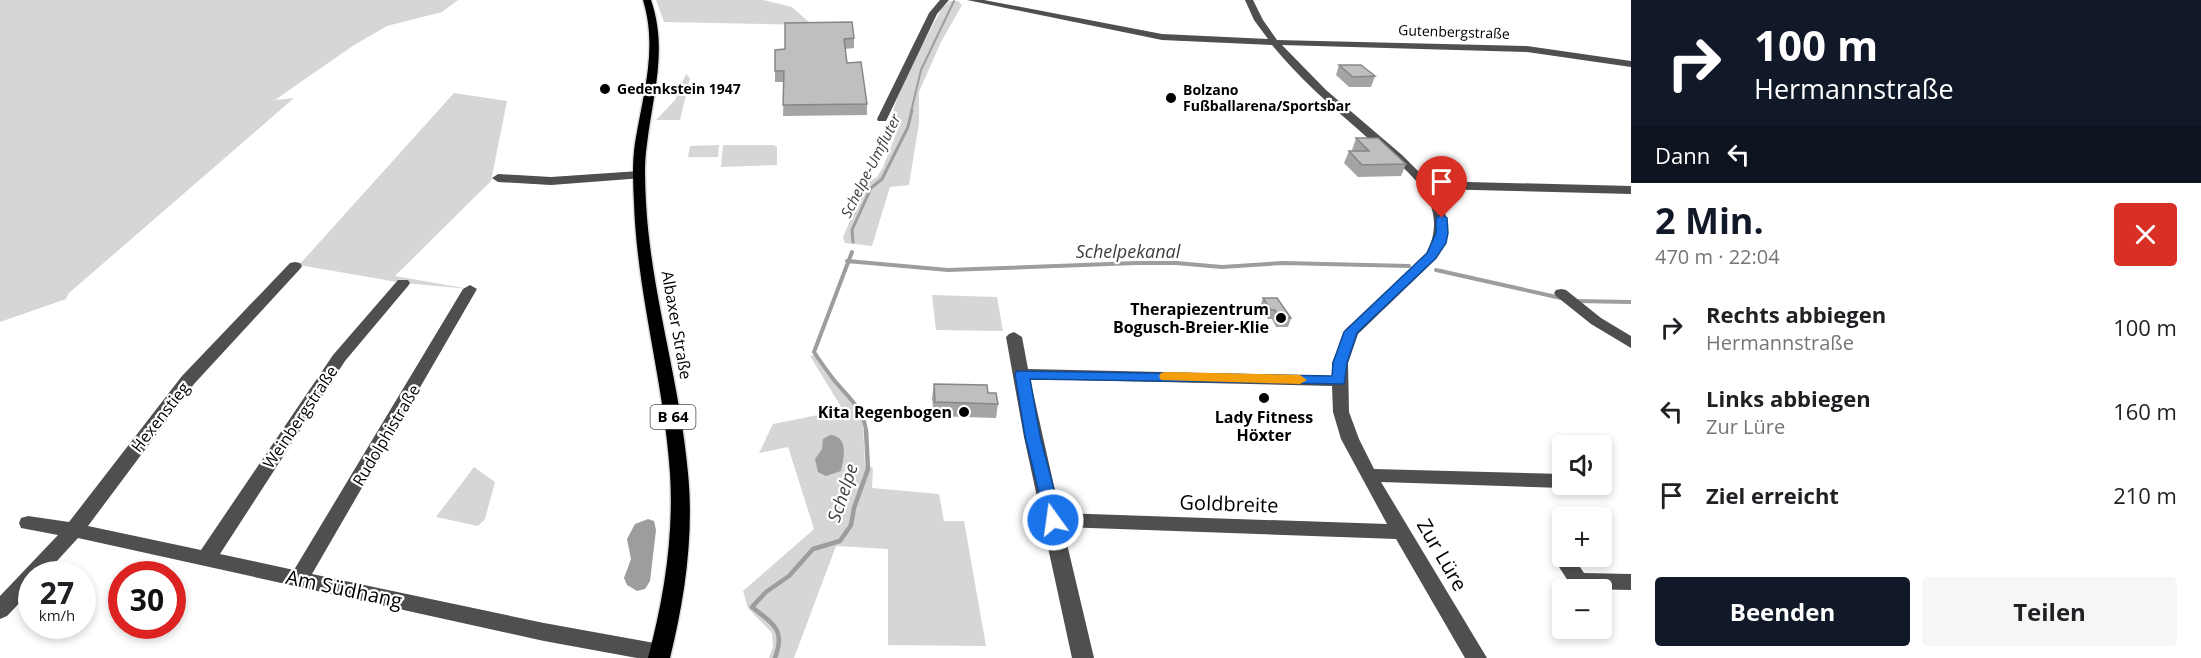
<!DOCTYPE html>
<html lang="de">
<meta charset="utf-8">
<style>
:root{--surface:#fff;--page:#f6f6f6;--text:#202124;--muted:#757577;--accent:#111827}
body{margin:0;font-family:"Open Sans",sans-serif;background:var(--page);color:var(--text);height:100vh;display:flex;flex-direction:column;font-size:22px;white-space:nowrap}
*{box-sizing:border-box;margin:0}
p{font-size:20px;color:var(--muted)}
.icon{flex:none;width:33px;height:33px;fill:none;stroke:currentColor;stroke-width:2;stroke-linecap:round;stroke-linejoin:round}
.map{position:relative;flex:1;overflow:hidden}
.sheet{display:flex;flex-direction:column;background:var(--surface);width:570px}
.sheet>*{flex:none}
.top-card{background:#111827;color:#fff;overflow:hidden}
.fabs{position:absolute;left:1552px;top:435px;display:grid;gap:12px}
.fabs a{display:grid;place-items:center;width:60px;height:60px;border-radius:6px;background:var(--surface);box-shadow:0 3px 9px #0003;font-size:30px}
.speed{position:absolute;left:18px;top:561px;display:flex;gap:12px;font-size:30px;font-weight:700;text-align:center}
.speed>*{display:grid;place-content:center;width:78px;height:78px;border-radius:50%;background:var(--surface);box-shadow:0 3px 9px #0003;line-height:1}
.speed small{font-size:15px;font-weight:400}
.speed .limit{border:9px solid #d22;background:#fff;color:#111}
.pin{position:absolute;display:grid;place-items:center;width:51px;height:51px;color:#fff;margin:-62px -26px;border-radius:50% 50% 50% 0;rotate:-45deg;box-shadow:0 0 6px #0007}
.pin .icon{rotate:45deg}
.me{position:absolute;width:66px;margin:-33px;rotate:346deg;stroke-linejoin:round;filter:drop-shadow(0 0 4px #0008)}
.turn{display:flex;align-items:center;gap:21px;height:126px;padding:0 24px;font-size:27px}
.turn .icon{width:78px;height:78px;stroke-width:2.5}
.turn b{display:block;font-size:42px;line-height:51px}
.then{display:flex;align-items:center;height:57px;padding:0 24px;background:#0003;gap:12px;font-size:22px}
.round{display:grid;place-items:center;flex:none;width:63px;height:63px;border-radius:6px;background:var(--page)}
.summary{display:flex;align-items:center;justify-content:space-between;height:102px;padding:0 24px}
h1{font-size:36px;font-weight:700;line-height:45px;color:var(--accent)}
.cta{display:flex;gap:12px;margin-top:auto;padding:12px 24px}
.cta a{flex:1;height:69px;border-radius:6px;background:var(--accent);color:#fff;font-size:24px;font-weight:700;line-height:69px;text-align:center}
.cta a+a{background:var(--page);color:var(--text)}
ul{padding:0;list-style:none}
li{display:flex;align-items:center;gap:18px;height:84px;padding:0 24px}
li div{flex:1}
li b{display:block;font-size:22px}
li em{font-style:normal}
main{display:flex;flex:1;min-height:0}
.map>svg:first-child{display:block}
.green{fill:#d6d6d6}
.water{fill:#9d9d9d}
.lines{fill:none;stroke-linecap:round;stroke-linejoin:round}
.stream-far3{stroke:#9d9d9d;stroke-width:2}
.stream-far2{stroke:#9d9d9d;stroke-width:3}
.stream-far1{stroke:#9d9d9d;stroke-width:4}
.stream{stroke:#9d9d9d;stroke-width:4.5}
.major-casing{stroke:#dbdbdb;stroke-width:3}
.minor{fill:#4f4f4f;fill-rule:evenodd}
.major{fill:#000;fill-rule:evenodd}
.wall{fill:#a4a4a4}
.building{fill:#bfbfbf;stroke:#868686;stroke-width:1.5}
.route{fill:#1a73e8;stroke:#114b97;stroke-width:1.5}
.slow{fill:#f59e0b}
.poi-dot{fill:#000;stroke:#fff;stroke-width:2}
.labels{text-anchor:middle;stroke-width:4.5;stroke-linejoin:round;paint-order:stroke}
.far-street-label{font-size:14px;fill:#000;stroke:#fff}
.far-poi-label{font-size:14px;font-weight:bold;fill:#000;stroke:#fff;text-anchor:start}
.far-water-label{font-size:15px;font-style:italic;fill:#3e3e3e;stroke:#fff}
.shield{fill:#fff;stroke:#4c4c4c;stroke-width:1.5}
.shield-label{font-size:15px;font-weight:bold;fill:#000}
.poi-label{font-size:16px;font-weight:bold;fill:#000;stroke:#fff;text-anchor:end}
.street-label{font-size:16px;fill:#000;stroke:#fff}
.water-label{font-size:18px;font-style:italic;fill:#3e3e3e;stroke:#fff}
.near-street-label{font-size:20px;fill:#000;stroke:#fff}
</style>
<main>
<div class="map">
<svg width="1631" height="658" viewBox="0 0 1631 658">
<rect width="100%" height="100%" fill="#fff"/>
<path class="green" d="M 0,0 L 458,0 L 442,12 L 387,26 L 354,45 L 275,100 L 294,98 L 69,293 L 66,299 L 0,322 Z
M 656,0 L 763,0 L 792,7 L 812,25 L 664,22 Z
M 950,1 L 958,1 L 962,5 L 941,42 L 919,92 L 919,123 L 909,185 L 890,187 L 872,246 L 845,243 L 843,237 L 866,184 L 877,177 L 883,167 L 900,124 L 892,123 C 889,104 931,29 942,8 Z
M 686,74 L 690,78 L 680,120 L 656,120 L 675,100 Z
M 454,93 L 507,101 L 491,181 L 395,276 L 470,289 L 403,283 L 299,265 Z
M 719,145 L 718,157 L 688,157 L 690,146 Z
M 723,145 L 773,145 L 777,147 L 777,165 L 721,167 Z
M 932,295 L 997,297 L 1003,331 L 936,330 Z
M 816,355 L 827,374 L 853,403 L 863,422 L 865,466 L 873,468 L 872,488 L 939,494 L 944,521 L 964,521 L 986,646 L 888,645 L 888,549 L 836,546 L 794,658 L 769,658 L 773,647 L 772,633 L 748,608 L 743,591 L 814,529 L 788,447 L 759,453 L 773,424 L 843,410 L 810,356 Z
M 474,467 L 495,482 L 485,519 L 478,526 L 436,517 Z"/>
<path class="water" d="M 830,435 C 849,436 844,458 841,471 L 826,476 L 818,472 L 815,459 L 822,449 L 823,439 Z
M 648,519 L 654,521 L 656,530 L 650,581 L 645,589 L 637,591 L 627,585 L 624,578 L 631,559 L 627,539 L 635,524 Z"/>
<g class="lines">
<path class="stream-far3" d="M 911,112 L 921,70 L 954,1"/>
<path class="stream-far2" d="M 853,242 L 852,230 L 871,188 L 882,179 L 908,127 L 912,110"/>
<path class="stream-far1" d="M 852,252 L 814,352 C 820,361 827,371 834,380 C 847,396 865,410 866,432
M 847,261 L 948,270 L 1136,263 L 1176,263 L 1222,267 L 1283,263 L 1409,266
M 1436,270 L 1561,298
M 1575,301 L 1631,302"/>
<path class="stream" d="M 775,658 C 786,629 773,624 752,607 L 766,592 L 789,576 L 813,549 L 840,541 L 851,525 L 854,508 L 868,469 L 866,430"/>
<g class="major-casing">
<path id="major" d="M 643,0 L 651,0 C 668,49 653,94 647,144 C 644,163 645,183 646,203 C 651,294 680,382 688,473 C 694,535 685,597 670,658 L 648,658 C 664,598 674,536 670,473 C 664,382 637,294 634,203 C 633,183 632,163 635,143 C 643,94 658,49 643,0 Z"/>
</g>
<path class="minor" d="M 940,0 L 949,0 L 937,14 L 887,119 L 886,121 L 878,121 L 877,119 L 929,13 Z
M 967,0 L 984,0 L 1162,34 L 1268,39 L 1254,20 L 1245,0 L 1253,0 L 1263,20 L 1277,40 L 1527,46 L 1631,61 L 1631,67 L 1527,52 L 1282,45 L 1326,90 L 1402,155 L 1428,181 L 1631,186 L 1631,194 L 1434,189 C 1450,211 1451,236 1436,259 L 1358,334 L 1348,363 L 1349,412 L 1359,439 L 1374,469 L 1563,474 L 1563,484 L 1570,484 L 1563,488 L 1381,482 L 1487,658 L 1465,658 L 1396,539 L 1063,527 L 1094,658 L 1072,658 L 1024,437 L 1006,337 L 1009,334 L 1014,332 L 1022,337 L 1028,369 L 1332,376 L 1332,363 L 1346,329 L 1426,254 C 1435,237 1437,219 1429,201 C 1416,172 1384,153 1361,132 C 1330,105 1298,77 1272,45 L 1162,40 ZM 1030,379 L 1332,386 L 1333,412 L 1341,439 L 1387,524 L 1060,513 Z
M 639,171 L 645,175 L 643,178 L 551,185 L 498,182 L 492,178 L 498,174 L 551,177 Z
M 295,262 L 300,263 L 302,266 L 300,269 L 194,384 L 88,526 L 201,550 L 333,355 L 398,280 L 408,280 L 410,283 L 408,286 L 345,361 L 220,554 L 294,570 L 463,289 L 470,285 L 477,289 L 312,574 L 544,623 L 660,644 L 668,646 L 671,653 L 668,658 L 637,658 L 544,641 L 78,538 L 45,574 L 32,574 L 32,590 L 7,616 L 0,619 L 0,596 L 58,535 L 21,528 L 19,523 L 21,518 L 28,516 L 69,522 L 182,376 L 290,263 Z
M 1561,289 L 1566,290 L 1601,318 L 1631,336 L 1631,348 L 1591,324 L 1556,296 L 1554,293 L 1556,290 Z
M 1569,559 L 1576,561 L 1584,573 L 1631,574 L 1631,590 L 1579,589 L 1572,587 L 1559,567 L 1562,561 Z"/>
<use href="#major" class="major"/>
</g>
<path class="wall" d="M 785,23 L 854,38 L 854,48 L 845,49 L 847,63 L 867,104 L 867,115 L 783,116 L 784,82 L 775,82 L 775,71 L 785,49 Z
M 1339,65 L 1375,76 L 1371,87 L 1349,87 L 1336,75 Z
M 1356,138 L 1406,164 L 1401,176 L 1358,177 L 1344,163 L 1349,151 L 1353,151 L 1352,150 Z
M 1263,298 L 1291,318 L 1288,327 L 1276,327 L 1272,319 L 1268,319 L 1260,307 Z
M 934,384 L 988,393 L 998,404 L 996,418 L 934,416 L 932,398 Z"/>
<path class="building" d="M 852,22 L 854,38 L 844,39 L 847,63 L 861,62 L 867,104 L 783,105 L 784,71 L 775,71 L 775,50 L 785,49 L 785,23 Z
M 1339,65 L 1361,65 L 1375,76 L 1353,77 Z
M 1356,138 L 1378,138 L 1406,164 L 1362,165 L 1349,151 L 1369,151 Z
M 1263,298 L 1277,298 L 1291,318 L 1280,318 L 1275,310 L 1271,310 Z
M 934,384 L 987,385 L 988,393 L 996,393 L 998,404 L 935,402 Z"/>
<path class="route" d="M 1442,214 L 1447,218 L 1448,233 L 1446,243 L 1436,258 L 1357,333 L 1347,363 L 1344,384 L 1030,379 L 1040,436 L 1062,520 L 1059,525 L 1053,527 L 1047,525 L 1025,436 L 1015,374 L 1017,371 L 1332,376 L 1333,363 L 1344,332 L 1427,253 L 1436,233 L 1436,218 Z"/>
<path class="slow" d="M 1166,372 L 1300,375 L 1307,380 L 1300,384 L 1161,380 L 1159,376 L 1161,373 Z"/>
<g class="poi-dot">
<circle cx="605" cy="89" r="6"/>
<circle cx="1171" cy="98" r="6"/>
<circle cx="1281" cy="318" r="6"/>
<circle cx="1264" cy="398" r="6"/>
<circle cx="964" cy="412" r="6"/>
</g>
<g class="labels">
<g class="far-street-label">
<text transform="translate(1454 32) rotate(2)" y="5">Gutenbergstraße</text>
</g>
<g class="far-poi-label">
<text x="617" y="94">Gedenkstein 1947</text>
<text x="1183" y="95">Bolzano<tspan x="1183" dy="16">Fußballarena/Sportsbar</tspan></text>
</g>
<g class="far-water-label">
<text transform="translate(871 166) rotate(-63)" y="5">Schelpe-Umfluter</text>
</g>
<rect class="shield" x="650.5" y="405" width="45" height="24" rx="4.5"/>
<g class="shield-label">
<text x="673" y="422">B 64</text>
</g>
<g class="poi-label">
<text x="1269" y="315">Therapiezentrum<tspan x="1269" dy="18">Bogusch-Breier-Klie</tspan></text>
<text x="952" y="418">Kita Regenbogen</text>
<text x="1264" y="423" text-anchor="middle">Lady Fitness<tspan x="1264" dy="18">Höxter</tspan></text>
</g>
<g class="street-label">
<text transform="translate(677 325) rotate(80)" y="6">Albaxer Straße</text>
<text transform="translate(160 417) rotate(-52)" y="6">Hexenstieg</text>
<text transform="translate(300 417) rotate(-56)" y="6">Weinbergstraße</text>
<text transform="translate(386 435) rotate(-59)" y="6">Rudolphistraße</text>
</g>
<g class="water-label">
<text x="1128" y="258">Schelpekanal</text>
<text transform="translate(843 493) rotate(-72)" y="6">Schelpe</text>
</g>
<g class="near-street-label">
<text transform="translate(1229 504) rotate(2)" y="7">Goldbreite</text>
<text transform="translate(1442 555) rotate(60)" y="7">Zur Lüre</text>
<text transform="translate(344 589) rotate(12)" y="7">Am Südhang</text>
</g>
</g>
</svg>
<div class="fabs">
<a><svg class="icon" aria-label="sound" viewBox="0 0 24 24"><path d="M4 9h4l5-4v14l-5-4H4zM17 9q2 3 0 6"/></svg></a>
<a>+</a>
<a>−</a>
</div>
<div class="speed"><div>27<small>km/h</small></div><div class="limit">30</div></div>
<div class="pin" style="left:1442px;top:218px;background:#d93025"><svg class="icon" aria-label="arrive" viewBox="0 0 24 24"><path d="M6 21V4h12l-3 4 3 4H6"/></svg></div>
<svg class="me" style="left:1053px;top:520px" viewBox="-20 -20 40 40"><circle r="17" fill="#1a73e8" stroke="#fff" stroke-width="3"/><path d="M0-11L8 9 0 5-8 9z" fill="#fff"/></svg>
</div>
<section class="sheet">
<div class="top-card">
<div class="turn"><svg class="icon" aria-label="right" viewBox="0 0 24 24"><path d="M7 20v-9h11M14 6l5 5-5 5"/></svg><div><b>100 m</b>Hermannstraße</div></div>
<div class="then">Dann<svg class="icon" aria-label="left" viewBox="0 0 24 24"><path d="M17 20v-9H6M10 6l-5 5 5 5"/></svg></div>
</div>
<div class="summary"><div><h1>2 Min.</h1><p>470 m · 22:04</p></div><a class="round" style="background:#d93025;color:#fff"><svg class="icon" aria-label="close" viewBox="0 0 24 24"><path d="M6 6l12 12M18 6L6 18"/></svg></a></div>
<ul>
<li><svg class="icon" aria-label="right" viewBox="0 0 24 24"><path d="M7 20v-9h11M14 6l5 5-5 5"/></svg><div><b>Rechts abbiegen</b><p>Hermannstraße</p></div><em>100 m</em></li>
<li><svg class="icon" aria-label="left" viewBox="0 0 24 24"><path d="M17 20v-9H6M10 6l-5 5 5 5"/></svg><div><b>Links abbiegen</b><p>Zur Lüre</p></div><em>160 m</em></li>
<li><svg class="icon" aria-label="arrive" viewBox="0 0 24 24"><path d="M6 21V4h12l-3 4 3 4H6"/></svg><div><b>Ziel erreicht</b></div><em>210 m</em></li>
</ul>
<div class="cta"><a>Beenden</a><a>Teilen</a></div>
</section>
</main>
